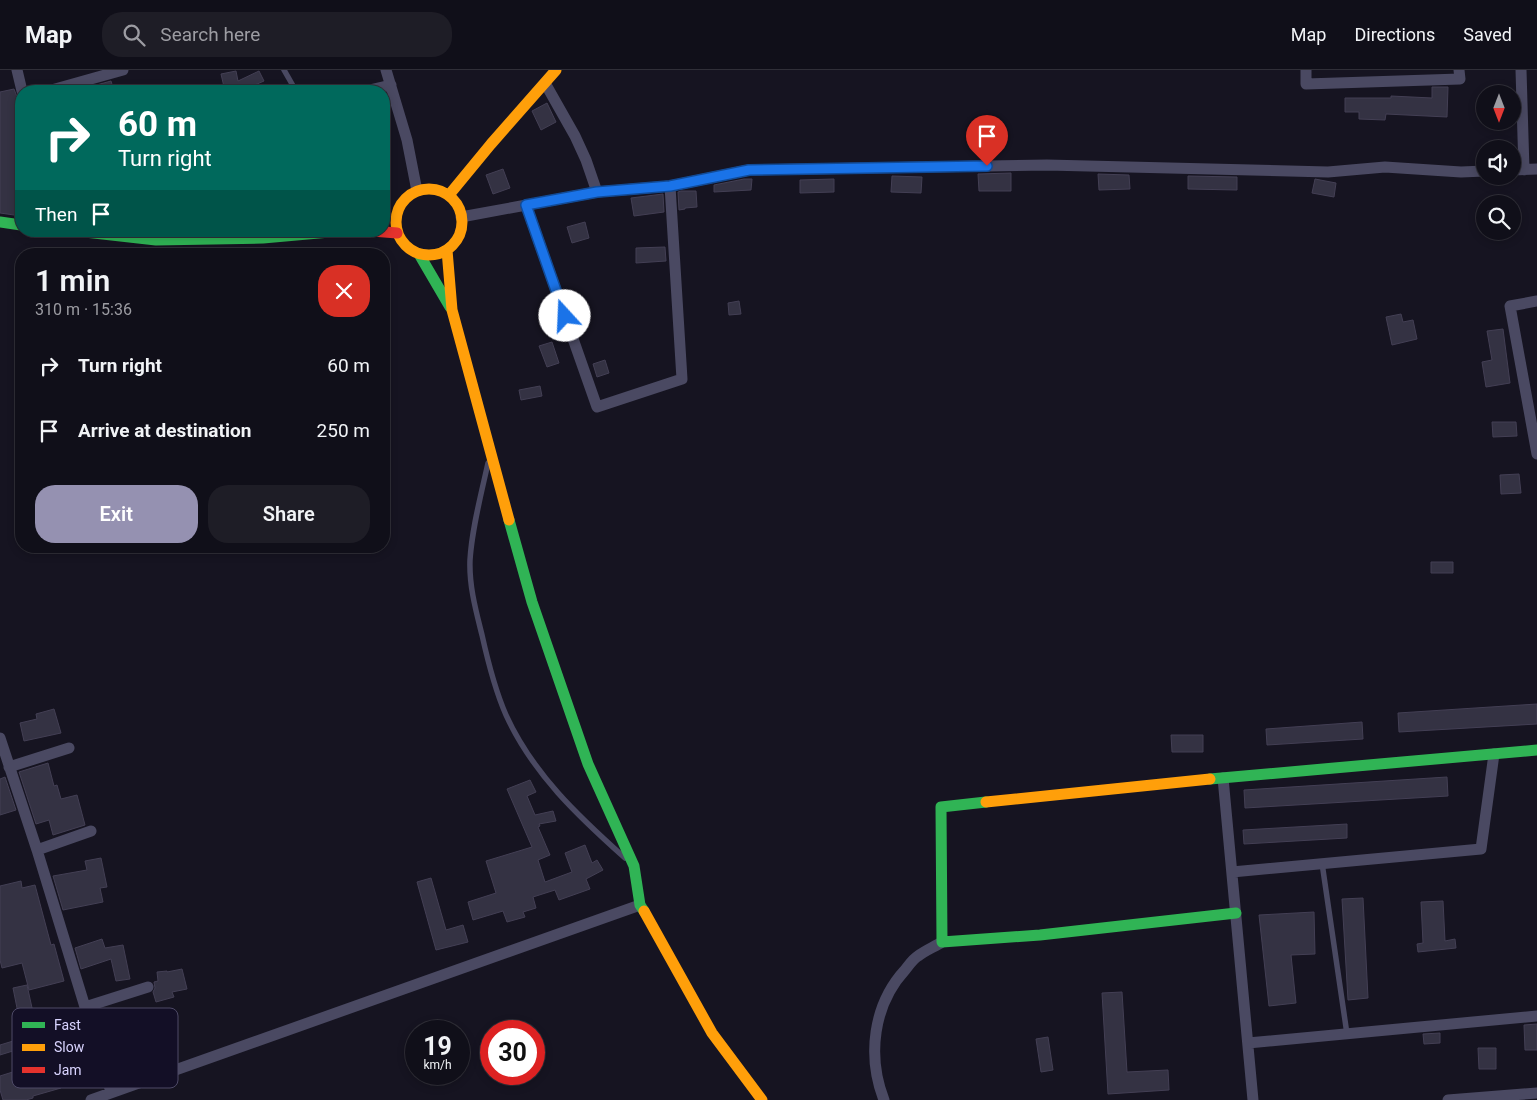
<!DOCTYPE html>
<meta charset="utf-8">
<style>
:root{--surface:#100f19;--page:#1e1d26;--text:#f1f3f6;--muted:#9c9ca2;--line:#302f38;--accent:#9591b1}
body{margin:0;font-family:Roboto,sans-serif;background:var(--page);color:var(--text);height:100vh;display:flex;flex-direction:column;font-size:19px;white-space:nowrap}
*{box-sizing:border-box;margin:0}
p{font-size:16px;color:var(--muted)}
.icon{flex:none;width:28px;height:28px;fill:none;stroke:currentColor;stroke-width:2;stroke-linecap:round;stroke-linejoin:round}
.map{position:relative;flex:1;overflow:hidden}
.details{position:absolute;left:15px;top:178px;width:375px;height:305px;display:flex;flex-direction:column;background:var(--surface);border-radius:20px;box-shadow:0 2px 8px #0003,0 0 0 1px var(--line)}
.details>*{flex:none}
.guide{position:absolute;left:15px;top:15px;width:375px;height:152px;border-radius:20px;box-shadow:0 2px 8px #0003,0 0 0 1px var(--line);background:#00695c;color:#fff;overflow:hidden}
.needle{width:32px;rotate:180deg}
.buttons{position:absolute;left:1476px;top:15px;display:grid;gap:10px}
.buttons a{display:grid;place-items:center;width:45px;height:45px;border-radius:50%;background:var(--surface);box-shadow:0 2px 8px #0003,0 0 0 1px var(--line);font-size:25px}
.speed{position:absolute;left:405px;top:950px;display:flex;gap:10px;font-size:25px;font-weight:700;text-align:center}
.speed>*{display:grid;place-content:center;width:65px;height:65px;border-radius:50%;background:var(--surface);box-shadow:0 2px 8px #0003,0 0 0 1px var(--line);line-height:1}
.speed small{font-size:12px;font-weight:400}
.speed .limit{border:8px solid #d22;background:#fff;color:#111}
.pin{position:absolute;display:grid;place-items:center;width:42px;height:42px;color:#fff;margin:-51px -21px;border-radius:50% 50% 50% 0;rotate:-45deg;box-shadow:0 0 5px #0007}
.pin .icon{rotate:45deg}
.me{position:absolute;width:55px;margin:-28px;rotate:340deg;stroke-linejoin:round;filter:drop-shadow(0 0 4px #0008)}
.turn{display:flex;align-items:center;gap:18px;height:105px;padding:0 20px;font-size:22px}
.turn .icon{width:65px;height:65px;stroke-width:2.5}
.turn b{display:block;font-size:35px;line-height:42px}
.then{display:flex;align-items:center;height:48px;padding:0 20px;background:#0003;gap:10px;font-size:19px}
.round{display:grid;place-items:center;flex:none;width:52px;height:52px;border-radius:20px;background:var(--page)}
.summary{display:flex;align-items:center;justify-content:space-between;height:85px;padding:0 20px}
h1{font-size:30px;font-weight:600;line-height:38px}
.button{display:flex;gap:10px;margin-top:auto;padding:10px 20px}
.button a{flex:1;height:58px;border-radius:20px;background:var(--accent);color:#fff;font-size:20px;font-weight:600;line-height:58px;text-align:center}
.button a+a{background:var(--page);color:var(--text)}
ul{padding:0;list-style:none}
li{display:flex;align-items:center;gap:15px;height:65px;padding:0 20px}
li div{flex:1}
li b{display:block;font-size:19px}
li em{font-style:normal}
header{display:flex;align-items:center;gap:30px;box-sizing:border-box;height:70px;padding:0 25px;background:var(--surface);border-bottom:1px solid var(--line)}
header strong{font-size:24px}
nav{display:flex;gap:28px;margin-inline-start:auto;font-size:18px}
.search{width:350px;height:45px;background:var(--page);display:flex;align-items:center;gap:12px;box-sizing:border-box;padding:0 18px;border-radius:20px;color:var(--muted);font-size:19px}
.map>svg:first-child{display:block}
.building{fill:#343243;stroke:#433f54}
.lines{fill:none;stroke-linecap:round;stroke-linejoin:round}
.lane{stroke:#4a4962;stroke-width:5.5}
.street{stroke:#4a4962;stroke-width:11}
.fast{stroke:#30b455;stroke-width:11}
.slow{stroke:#ff9f0a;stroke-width:11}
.jam{stroke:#e5322d;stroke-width:11}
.route-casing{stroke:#114b97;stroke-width:12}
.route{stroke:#1a73e8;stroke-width:9}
.key{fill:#130f26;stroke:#4e4a67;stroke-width:1}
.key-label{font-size:14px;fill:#d9d4ff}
</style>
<header>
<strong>Map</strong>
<div class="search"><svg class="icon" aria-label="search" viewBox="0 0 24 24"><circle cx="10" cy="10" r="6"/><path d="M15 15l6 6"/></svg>Search here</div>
<nav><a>Map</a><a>Directions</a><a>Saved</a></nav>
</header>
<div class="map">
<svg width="1537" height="1030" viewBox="0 0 1537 1030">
<rect width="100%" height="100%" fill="#161421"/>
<path class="building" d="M 236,1 L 238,11 L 259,1 L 264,11 L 241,21 L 216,21 L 224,17 L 221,4 Z
M 111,11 L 114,21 L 82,21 L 82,19 Z
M 1432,17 L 1448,17 L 1447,47 L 1386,44 L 1385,50 L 1359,49 L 1359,42 L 1345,42 L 1345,28 L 1391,28 L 1391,26 L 1432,28 Z
M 14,19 L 21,37 L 21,146 L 0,143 L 0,22 Z
M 547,33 L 556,52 L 541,60 L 532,41 Z
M 503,99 L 510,118 L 493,124 L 486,105 Z
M 1011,103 L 1011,121 L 979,121 L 978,104 Z
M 1098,104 L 1129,105 L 1130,119 L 1099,120 Z
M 892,106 L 922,107 L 921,123 L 891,122 Z
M 1188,106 L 1237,107 L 1237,120 L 1188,119 Z
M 744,109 L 752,109 L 751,120 L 714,122 L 714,115 Z
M 834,109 L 834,122 L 800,123 L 800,110 Z
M 1315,109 L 1336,113 L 1334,127 L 1312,123 Z
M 681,121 L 696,121 L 697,137 L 685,138 L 685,139 L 679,140 L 678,122 Z
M 663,124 L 664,142 L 634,146 L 631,128 Z
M 585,152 L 589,168 L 572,173 L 567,157 Z
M 665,177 L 666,191 L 636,193 L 636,178 Z
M 739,231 L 741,244 L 729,245 L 728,233 Z
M 1401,244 L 1403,252 L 1413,250 L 1417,269 L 1392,275 L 1386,247 Z
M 1503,259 L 1510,313 L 1486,317 L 1482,292 L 1492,290 L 1487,261 Z
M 552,272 L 559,293 L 547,297 L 539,276 Z
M 605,290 L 609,303 L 597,307 L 593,294 Z
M 540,316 L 542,326 L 521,330 L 519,320 Z
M 1492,352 L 1516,352 L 1517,366 L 1493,367 Z
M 1519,404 L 1521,423 L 1501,424 L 1500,405 Z
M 1431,492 L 1453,492 L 1453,503 L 1431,503 Z
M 1537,634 L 1537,654 L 1399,662 L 1398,643 Z
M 54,639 L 61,663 L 24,671 L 20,653 L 37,649 L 36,644 Z
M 1362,652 L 1363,669 L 1267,675 L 1266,659 Z
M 1171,665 L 1203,665 L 1203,682 L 1172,682 Z
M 48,693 L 54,716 L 57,715 L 61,729 L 77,725 L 85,755 L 53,765 L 49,750 L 36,754 L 19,702 Z
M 5,707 L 16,740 L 0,745 L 0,709 Z
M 1447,707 L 1448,726 L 1245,738 L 1244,720 Z
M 530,710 L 536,722 L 527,726 L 535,745 L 553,741 L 556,751 L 539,754 L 540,756 L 538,757 L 550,785 L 538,790 L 545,812 L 572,802 L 565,783 L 585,775 L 592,793 L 597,790 L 603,800 L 586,809 L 590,819 L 559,830 L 555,820 L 533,827 L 536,838 L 523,842 L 525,847 L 507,852 L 503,841 L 473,850 L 468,832 L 496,823 L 486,791 L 532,777 L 507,719 Z
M 1347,754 L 1347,768 L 1244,774 L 1243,760 Z
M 101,788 L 107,817 L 100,818 L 103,832 L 63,840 L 53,806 L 87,800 L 85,791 Z
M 431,808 L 446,860 L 463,855 L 468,872 L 436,880 L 417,812 Z
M 21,811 L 22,818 L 35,815 L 51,875 L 54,874 L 64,911 L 29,920 L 22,893 L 2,898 L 0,890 L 0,816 Z
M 1363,828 L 1368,928 L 1348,930 L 1342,829 Z
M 1443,831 L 1445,871 L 1455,869 L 1456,878 L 1418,882 L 1417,874 L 1423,873 L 1421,832 Z
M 1314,842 L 1315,884 L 1291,885 L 1296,933 L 1269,936 L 1259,845 Z
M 102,869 L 105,878 L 123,875 L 130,909 L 116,911 L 111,889 L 81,899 L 75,878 Z
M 182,899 L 187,919 L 172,922 L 174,927 L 156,932 L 153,922 L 155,918 L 154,912 L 158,911 L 157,902 L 167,901 L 167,902 Z
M 27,915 L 36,956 L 41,955 L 43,964 L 54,961 L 55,964 L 62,962 L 67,980 L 86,976 L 94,1008 L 60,1015 L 61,1018 L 33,1026 L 33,1028 L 26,1030 L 3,1030 L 0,1020 L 0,1006 L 38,994 L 32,975 L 0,985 L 0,975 L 23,968 L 13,918 Z
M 1122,922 L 1127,1002 L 1168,1000 L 1169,1020 L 1108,1024 L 1102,923 Z
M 1537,954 L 1537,980 L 1525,980 L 1524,955 Z
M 1440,963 L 1440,973 L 1424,974 L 1423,964 Z
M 1048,967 L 1053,1000 L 1041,1002 L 1036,969 Z
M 1478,978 L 1496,978 L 1496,999 L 1479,999 Z"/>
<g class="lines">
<path class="lane" d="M 284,0 L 296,21
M 488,393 C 481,425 472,458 470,490 C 469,516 476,541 482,565 C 488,592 495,620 506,645 C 533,704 578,746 625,788
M 1322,793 L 1347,964"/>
<path class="street" d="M 17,0 L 22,21
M 386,0 L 407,70 L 417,121
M 1306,0 L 1306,14 L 1460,9 L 1459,0
M 1521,0 L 1524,100
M 545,13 L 575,66 L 586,90 L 597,122
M 48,21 L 123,0
M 365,21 L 391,15
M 1512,100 L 1537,99
M 526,135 L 597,337 L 682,309 L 670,116
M 461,147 L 597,122 L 670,116 L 749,100 L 1047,95 L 1328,102 L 1385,97 L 1461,102 L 1485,101
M 1537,231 L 1510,236 L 1537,384
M 0,668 L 37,780 L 111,1022
M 9,697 L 69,678
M 1223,708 L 1253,1030
M 37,780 L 91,761
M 1232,802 L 1481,779 L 1494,684
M 85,937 L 148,917
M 1248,973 L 1537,946
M 91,1030 L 640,835
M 884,1030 C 867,986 873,935 905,900 C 909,895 913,889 918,886 C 926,880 934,877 942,872
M 1448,1030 L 1537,1023"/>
<path class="fast" d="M 0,152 L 21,155
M 76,161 L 156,170 L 263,168 L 341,161
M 419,184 L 450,237
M 509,450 L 532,532 L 588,694 L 634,796 L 640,835 L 644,841
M 1210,709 L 1537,680
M 986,732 L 941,737 L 942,872 L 1040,865 L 1236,843"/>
<path class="slow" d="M396 152a33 33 0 1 1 66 0a33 33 0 1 1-66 0Z
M 449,125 L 491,74 L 556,0
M 447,180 L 452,240 L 509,450
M 986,732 L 1210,709
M 644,841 L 712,963 L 762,1030"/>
<path class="jam" d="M 372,161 L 397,163"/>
</g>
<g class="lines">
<g class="route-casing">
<path id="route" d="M 565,246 L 526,135 L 597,122 L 670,116 L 749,100 L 987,96"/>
</g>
<use href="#route" class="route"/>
</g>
<rect x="12" y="938" width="166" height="80" rx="8" class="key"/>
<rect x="22" y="952" width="23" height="6" fill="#30b455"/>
<rect x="22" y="974" width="23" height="7" fill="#ff9f0a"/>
<rect x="22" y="997" width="23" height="6" fill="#e5322d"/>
<g class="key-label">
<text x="54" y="960">Fast</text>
<text x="54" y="982">Slow</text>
<text x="54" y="1005">Jam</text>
</g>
</svg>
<div class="buttons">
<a><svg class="needle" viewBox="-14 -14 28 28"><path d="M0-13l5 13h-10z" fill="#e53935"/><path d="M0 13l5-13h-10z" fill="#9c9ca2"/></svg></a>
<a><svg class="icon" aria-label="sound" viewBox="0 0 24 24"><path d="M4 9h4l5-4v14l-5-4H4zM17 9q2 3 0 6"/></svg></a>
<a><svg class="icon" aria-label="search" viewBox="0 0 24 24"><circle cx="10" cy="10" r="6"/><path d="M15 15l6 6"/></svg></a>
</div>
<div class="speed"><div>19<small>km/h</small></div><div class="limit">30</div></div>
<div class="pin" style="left:987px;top:96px;background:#d93025"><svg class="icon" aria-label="arrive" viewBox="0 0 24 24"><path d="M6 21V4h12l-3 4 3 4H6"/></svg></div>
<svg class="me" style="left:565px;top:246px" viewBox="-20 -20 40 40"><circle r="19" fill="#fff"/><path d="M0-13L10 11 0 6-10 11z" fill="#1a73e8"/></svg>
<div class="guide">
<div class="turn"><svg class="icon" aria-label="right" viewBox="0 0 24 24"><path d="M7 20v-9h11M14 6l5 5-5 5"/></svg><div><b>60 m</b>Turn right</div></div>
<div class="then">Then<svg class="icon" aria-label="arrive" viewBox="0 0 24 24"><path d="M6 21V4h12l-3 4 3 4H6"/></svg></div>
</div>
<section class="details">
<div class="summary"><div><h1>1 min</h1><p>310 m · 15:36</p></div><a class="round" style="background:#d93025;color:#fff"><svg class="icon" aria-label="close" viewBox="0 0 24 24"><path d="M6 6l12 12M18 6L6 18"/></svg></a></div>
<ul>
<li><svg class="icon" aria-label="right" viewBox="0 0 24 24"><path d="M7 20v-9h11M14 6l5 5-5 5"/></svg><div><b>Turn right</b></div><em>60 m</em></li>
<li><svg class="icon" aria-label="arrive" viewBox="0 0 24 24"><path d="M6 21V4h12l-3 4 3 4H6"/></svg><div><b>Arrive at destination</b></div><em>250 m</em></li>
</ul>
<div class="button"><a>Exit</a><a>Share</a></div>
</section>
</div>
